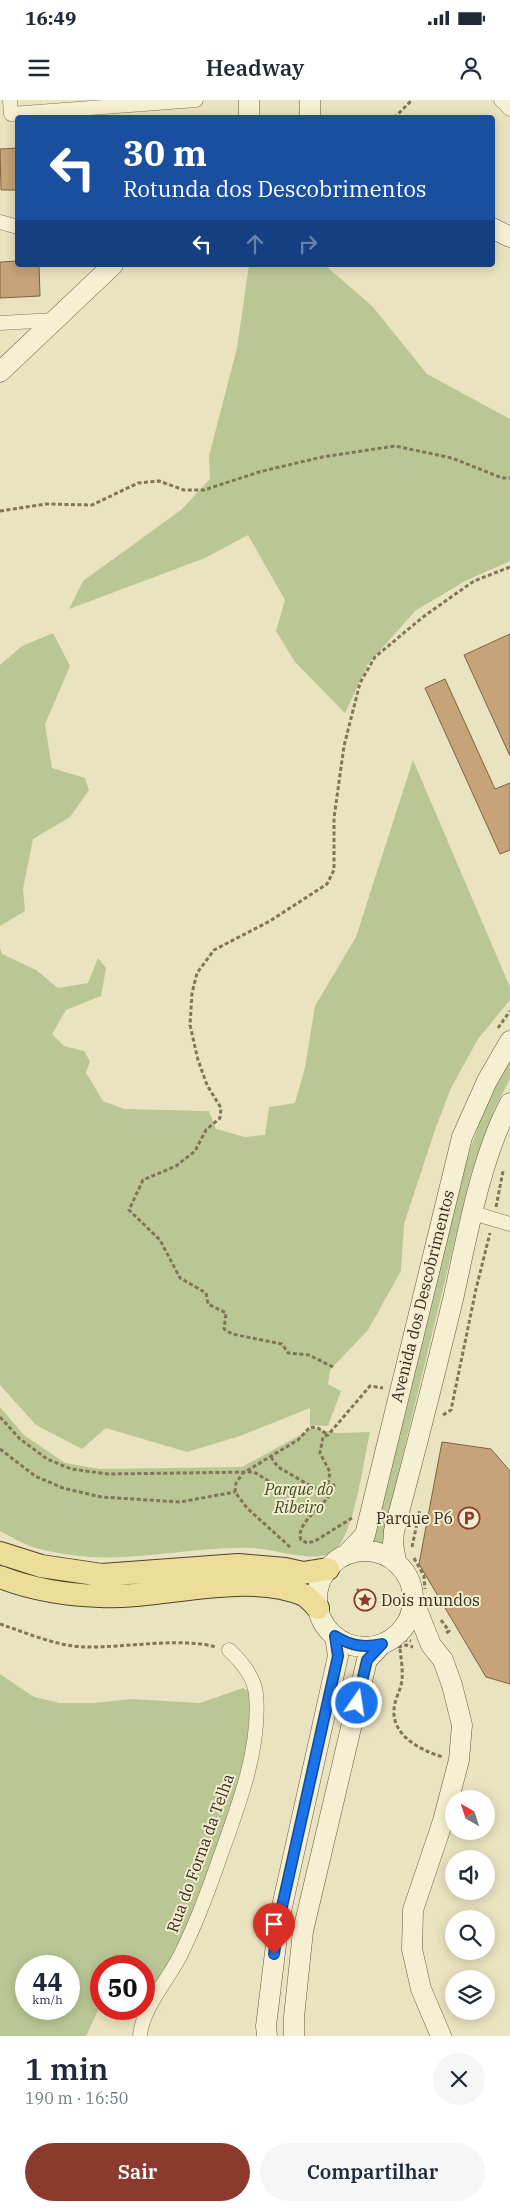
<!DOCTYPE html>
<html lang="pt">
<meta charset="utf-8">
<style>
:root{--surface:#fff;--page:#f6f6f7;--text:#1f2937;--muted:#747a83;--accent:#8c3a2d}
body{margin:0;font-family:"IBM Plex Serif",serif;background:var(--page);color:var(--text);height:100vh;display:flex;flex-direction:column;font-size:19px;white-space:nowrap}
*{box-sizing:border-box;margin:0}
p{font-size:16px;color:var(--muted)}
.icon{flex:none;width:28px;height:28px;fill:none;stroke:currentColor;stroke-width:2;stroke-linecap:round;stroke-linejoin:round}
.map{position:relative;height:1936px;overflow:hidden}
.side{display:flex;flex-direction:column;background:var(--surface);flex:1}
.side>*{flex:none}
.top-card{position:absolute;left:15px;top:15px;width:480px;height:152px;border-radius:5px;box-shadow:0 2px 12px #0003;background:#1a4fa0;color:#fff;overflow:hidden}
.needle{width:32px;rotate:321deg}
.fabs{position:absolute;left:445px;top:1690px;display:grid;gap:10px}
.fabs a{display:grid;place-items:center;width:50px;height:50px;border-radius:50%;background:var(--surface);box-shadow:0 2px 12px #0003;font-size:25px}
.speed{position:absolute;left:15px;top:1855px;display:flex;gap:10px;font-size:25px;font-weight:700;text-align:center}
.speed>*{display:grid;place-content:center;width:65px;height:65px;border-radius:50%;background:var(--surface);box-shadow:0 2px 12px #0003;line-height:1}
.speed small{font-size:12px;font-weight:400}
.speed .limit{border:8px solid #d22;background:#fff;color:#111}
.pin{position:absolute;display:grid;place-items:center;width:42px;height:42px;color:#fff;margin:-51px -21px;border-radius:50% 50% 50% 0;rotate:-45deg;box-shadow:0 0 5px #0007}
.pin .icon{rotate:45deg}
.me{position:absolute;width:55px;margin:-28px;rotate:13deg;stroke-linejoin:round;filter:drop-shadow(0 0 4px #0008)}
.turn{display:flex;align-items:center;gap:18px;height:105px;padding:0 25px;font-size:22px}
.turn .icon{width:65px;height:65px;stroke-width:2.5}
.turn b{display:block;font-size:35px;line-height:42px}
.lanes{display:flex;align-items:center;height:48px;padding:0 25px;background:#0003;justify-content:center;gap:25px;direction:ltr}
.lanes .off{opacity:.35}
.round{display:grid;place-items:center;flex:none;width:52px;height:52px;border-radius:26px;background:var(--page)}
.overview{display:flex;align-items:center;justify-content:space-between;height:85px;padding:0 25px}
h1{font-size:30px;font-weight:600;line-height:38px}
.action{display:flex;gap:10px;margin-top:auto;padding:10px 25px}
.action a{flex:1;height:58px;border-radius:30px;background:var(--accent);color:#fff;font-size:20px;font-weight:600;line-height:58px;text-align:center}
.action a+a{background:var(--page);color:var(--text)}
.status{display:flex;justify-content:space-between;align-items:center;height:35px;padding:0 25px;background:var(--surface);direction:ltr}
.status svg{height:14px;fill:currentColor}
header{display:flex;justify-content:space-between;align-items:center;height:65px;padding:0 25px;background:var(--surface);font-size:22px;font-weight:600}
.map>svg:first-child{display:block}
.green{fill:#bac795;fill-rule:evenodd}
.building{fill:#c6a378;stroke:#7f6241}
.lines{fill:none;stroke-linecap:round;stroke-linejoin:round}
.street-casing{stroke:#827459;stroke-width:15}
.secondary-casing{stroke:#63553c;stroke-width:21}
.primary-casing{stroke:#4f422d;stroke-width:24}
.path{stroke:#827459;stroke-width:3;stroke-dasharray:4 2.5;stroke-linecap:butt}
.street{stroke:#f6f0d2;stroke-width:14}
.secondary{stroke:#f6f0d2;stroke-width:20}
.primary{stroke:#ecde99;stroke-width:22}
.route-casing{stroke:#114b97;stroke-width:12}
.route{stroke:#1a73e8;stroke-width:9}
.labels{text-anchor:middle;stroke-width:4;stroke-linejoin:round;paint-order:stroke}
.street-label{font-size:16px;fill:#322a1c;stroke:#f2edce}
.park-label{font-size:16px;font-style:italic;fill:#3d4d24;stroke:#f2edce}
.poi-label{font-size:16px;fill:#322a1c;stroke:#f2edce;text-anchor:end}
</style>
<div class="status"><b>16:49</b><svg viewBox="0 0 49 12"><path d="M0 12V9h3v3zM5 12V6h3v6zM10 12V3h3v9zM15 12V0h3v12zM26 1h20v11H26zM47 4h2v5h-2z"/></svg></div>
<header><svg class="icon" aria-label="menu" viewBox="0 0 24 24"><path d="M4 6h16M4 12h16M4 18h16"/></svg>Headway<svg class="icon" aria-label="person" viewBox="0 0 24 24"><circle cx="12" cy="8" r="4"/><path d="M4 21q1-7 8-7t8 7"/></svg></header>
<div class="map">
<svg width="510" height="1936" viewBox="0 0 510 1936">
<rect width="100%" height="100%" fill="#eae3c0"/>
<path class="green" d="M 249,165 L 325,165 L 373,207 L 427,274 L 510,319 L 510,461 L 465,481 L 415,511 L 368,564 L 345,613 L 295,562 L 276,531 L 285,500 L 248,435 L 205,458 L 69,509 L 83,481 L 181,410 L 210,379 L 209,356 L 237,248 Z
M 53,533 L 70,566 L 45,624 L 52,668 L 85,678 L 89,690 L 70,717 L 33,739 L 23,789 L 25,811 L 0,826 L 0,565 L 22,546 Z
M 413,660 L 510,887 L 510,900 L 478,939 L 451,988 L 436,1027 L 404,1124 L 401,1171 L 368,1230 L 330,1270 L 328,1284 L 341,1291 L 328,1326 L 310,1325 L 310,1308 L 240,1336 L 187,1352 L 106,1328 L 82,1349 L 36,1325 L 0,1285 L 0,848 L 2,854 L 36,870 L 58,888 L 88,883 L 98,858 L 106,868 L 101,896 L 66,910 L 52,934 L 64,946 L 84,951 L 90,961 L 86,973 L 103,1001 L 124,1009 L 209,1011 L 216,1029 L 245,1037 L 265,1035 L 269,1007 L 295,1003 L 305,968 L 315,906 L 356,837 Z
M 510,959 L 510,979 L 494,1010 L 470,1077 L 391,1403 L 382,1446 L 372,1443 L 461,1075 L 486,1004 Z
M 0,1307 L 24,1335 L 65,1363 L 100,1369 L 242,1367 L 313,1328 L 337,1333 L 370,1332 C 364,1358 354,1441 331,1453 C 311,1463 275,1449 253,1448 C 188,1446 130,1465 64,1454 C 53,1452 41,1450 30,1446 C 20,1442 10,1436 0,1431 Z
M 0,1574 L 34,1597 L 60,1603 L 94,1603 L 131,1599 L 200,1603 L 243,1588 L 256,1594 L 240,1704 L 161,1888 L 144,1883 L 144,1866 L 101,1866 L 101,1904 L 86,1936 L 0,1936 ZM 26,1866 L 69,1866 L 69,1909 L 26,1909 Z"/>
<path class="building" d="M 18,48 L 18,90 L 1,90 L 0,49 Z
M 18,161 L 18,165 L 39,165 L 40,196 L 0,198 L 0,162 Z
M 510,534 L 510,656 L 464,555 Z
M 445,579 L 495,689 L 510,683 L 510,750 L 500,754 L 425,588 Z
M 442,1342 L 491,1349 L 510,1371 L 510,1584 L 486,1577 L 419,1464 Z"/>
<g class="lines">
<g class="street-casing">
<path id="street" d="M 10,0 L 11,14 L 196,0
M 501,0 L 510,9
M 0,122 L 18,127
M 0,223 L 55,220
M 473,1113 L 510,1124
M 140,1936 C 142,1907 170,1878 182,1852 C 197,1821 209,1789 220,1757 C 238,1707 261,1648 256,1594 C 254,1576 242,1562 229,1550"/>
</g>
<g class="secondary-casing">
<path id="secondary" d="M 249,0 L 249,18
M 310,18 L 310,0
M 492,128 L 510,137
M 0,272 L 113,165
M317 1499a48 48 0 1 1 96 0a48 48 0 1 1-96 0Z
M 347,1454 L 365,1435 L 462,1037 L 487,981 L 510,941
M 396,1461 L 393,1444 L 394,1431 C 415,1352 435,1274 454,1195 C 467,1136 481,1057 510,1003
M 414,1502 L 431,1545 L 443,1560 L 452,1585 L 462,1625 L 459,1660 L 443,1721 L 413,1810 L 412,1849 L 419,1880 L 421,1889 L 441,1936
M 267,1936 L 266,1926 L 279,1820 L 338,1556 L 335,1536
M 294,1936 L 294,1917 L 303,1831 L 367,1560 L 382,1544"/>
</g>
<g class="primary-casing">
<path id="primary" d="M 0,1453 L 41,1466 L 102,1475 L 238,1465 L 285,1469 L 303,1473 L 328,1469
M 0,1477 C 31,1489 67,1495 100,1496 C 163,1499 246,1470 304,1495 C 309,1498 314,1504 318,1508"/>
</g>
<path class="path" d="M 394,18 L 412,0
M 0,411 L 46,404 L 92,405 L 138,383 L 159,381 L 184,390 L 204,390 L 259,372 L 322,357 L 395,346 L 452,358 L 502,378 L 510,378
M 498,928 L 510,911
M 496,1107 L 503,1071
M 333,1267 L 309,1255 L 288,1253 L 282,1244 L 232,1234 L 224,1229 L 226,1213 L 208,1204 L 206,1193 L 180,1178 L 160,1140 L 129,1110 L 143,1080 L 176,1066 L 195,1051 L 206,1030 L 220,1018 L 221,1008 L 207,985 L 198,960 L 190,925 L 192,893 L 197,873 L 214,850 L 270,821 L 327,784 L 334,770 L 334,718 L 344,646 L 360,583 L 375,557 L 423,517 L 474,481 L 510,467
M 443,1315 L 451,1310 L 476,1189 L 490,1133
M 0,1317 L 20,1339 L 47,1359 L 71,1369 L 108,1374 L 254,1372 L 267,1380 L 277,1390 C 286,1389 294,1392 302,1391 C 313,1390 324,1384 334,1385 C 331,1404 294,1421 301,1440 L 307,1443 L 315,1441 L 352,1418
M 0,1349 L 35,1376 L 63,1388 L 101,1397 L 180,1402 L 235,1392
M 271,1357 L 278,1367 L 316,1389
M 328,1384 L 330,1372 L 320,1353 L 323,1337 L 328,1335 L 370,1286 L 383,1288
M 290,1447 L 247,1408 L 235,1392 L 236,1383 L 243,1373 L 298,1340 L 310,1327 L 318,1328 L 328,1335
M 412,1447 L 420,1409
M 414,1458 L 424,1476 L 425,1489
M 412,1467 L 419,1487
M 357,1489 L 370,1505
M 441,1520 L 449,1531 L 445,1534
M 0,1524 C 27,1533 56,1546 85,1547 C 124,1548 180,1537 216,1547
M 397,1542 L 405,1540 L 411,1541
M 398,1547 L 406,1545 L 413,1547
M 400,1549 C 401,1558 403,1570 402,1580 C 401,1590 394,1600 394,1610 C 392,1636 422,1651 443,1657"/>
<use href="#street" class="street"/>
<use href="#secondary" class="secondary"/>
<use href="#primary" class="primary"/>
</g>
<g class="lines">
<g class="route-casing">
<path id="route" d="M 274,1854 L 279,1820 L 338,1556 L 335,1536 C 351,1546 364,1548 382,1544 L 367,1560 L 357,1603"/>
</g>
<use href="#route" class="route"/>
</g>
<defs>
<g id="parking-ring" transform="scale(1.125)"><circle r="9.5" fill="#f2edce" stroke="#8c3a2d" stroke-width="1.5"/><path d="M-3.5-5.5H1a3.5 3.5 0 0 1 0 7H-1V5.5H-3.5ZM-1-3.4V-.6H.8a1.4 1.4 0 0 0 0-2.8Z" fill="#8c3a2d"/></g>
<g id="sight-ring" transform="scale(1.125)"><circle r="9.5" fill="#f2edce" stroke="#8c3a2d" stroke-width="1.5"/><path d="M0-6L1.8-2.2L6-1.7L2.9 1.2L3.7 5.4L0 3.3L-3.7 5.4L-2.9 1.2L-6-1.7L-1.8-2.2Z" fill="#8c3a2d"/></g>
</defs>
<g fill-rule="evenodd">
<use href="#parking-ring" x="469" y="1418"/>
<use href="#sight-ring" x="365" y="1500"/>
</g>
<g class="labels">
<g class="street-label">
<text transform="translate(422 1196) rotate(-76)" y="6">Avenida dos Descobrimentos</text>
<text transform="translate(200 1753) rotate(-70)" y="6">Rua do Forna da Telha</text>
</g>
<g class="park-label">
<text x="299" y="1395">Parque do<tspan x="299" dy="18">Ribeiro</tspan></text>
</g>
<g class="poi-label">
<text x="453" y="1424">Parque P6</text>
<text x="381" y="1506" text-anchor="start">Dois mundos</text>
</g>
</g>
</svg>
<div class="fabs">
<a><svg class="needle" viewBox="-14 -14 28 28"><path d="M0-13l5 13h-10z" fill="#e53935"/><path d="M0 13l5-13h-10z" fill="#747a83"/></svg></a>
<a><svg class="icon" aria-label="sound" viewBox="0 0 24 24"><path d="M4 9h4l5-4v14l-5-4H4zM17 9q2 3 0 6"/></svg></a>
<a><svg class="icon" aria-label="search" viewBox="0 0 24 24"><circle cx="10" cy="10" r="6"/><path d="M15 15l6 6"/></svg></a>
<a><svg class="icon" aria-label="layers" viewBox="0 0 24 24"><path d="M12 4l9 5-9 5-9-5zM3 14l9 5 9-5"/></svg></a>
</div>
<div class="speed"><div>44<small>km/h</small></div><div class="limit">50</div></div>
<div class="pin" style="left:274px;top:1854px;background:#d93025"><svg class="icon" aria-label="arrive" viewBox="0 0 24 24"><path d="M6 21V4h12l-3 4 3 4H6"/></svg></div>
<svg class="me" style="left:357px;top:1603px" viewBox="-20 -20 40 40"><circle r="17" fill="#1a73e8" stroke="#fff" stroke-width="3"/><path d="M0-11L8 9 0 5-8 9z" fill="#fff"/></svg>
<div class="top-card">
<div class="turn"><svg class="icon" aria-label="left" viewBox="0 0 24 24"><path d="M17 20v-9H6M10 6l-5 5 5 5"/></svg><div><b>30 m</b>Rotunda dos Descobrimentos</div></div>
<div class="lanes"><svg class="icon" aria-label="left" viewBox="0 0 24 24"><path d="M17 20v-9H6M10 6l-5 5 5 5"/></svg><svg class="icon off" aria-label="ahead" viewBox="0 0 24 24"><path d="M12 20V5M6 11l6-6 6 6"/></svg><svg class="icon off" aria-label="right" viewBox="0 0 24 24"><path d="M7 20v-9h11M14 6l5 5-5 5"/></svg></div>
</div>
</div>
<section class="side">
<div class="overview"><div><h1>1 min</h1><p>190 m · 16:50</p></div><a class="round"><svg class="icon" aria-label="close" viewBox="0 0 24 24"><path d="M6 6l12 12M18 6L6 18"/></svg></a></div>
<div class="action"><a>Sair</a><a>Compartilhar</a></div>
</section>
